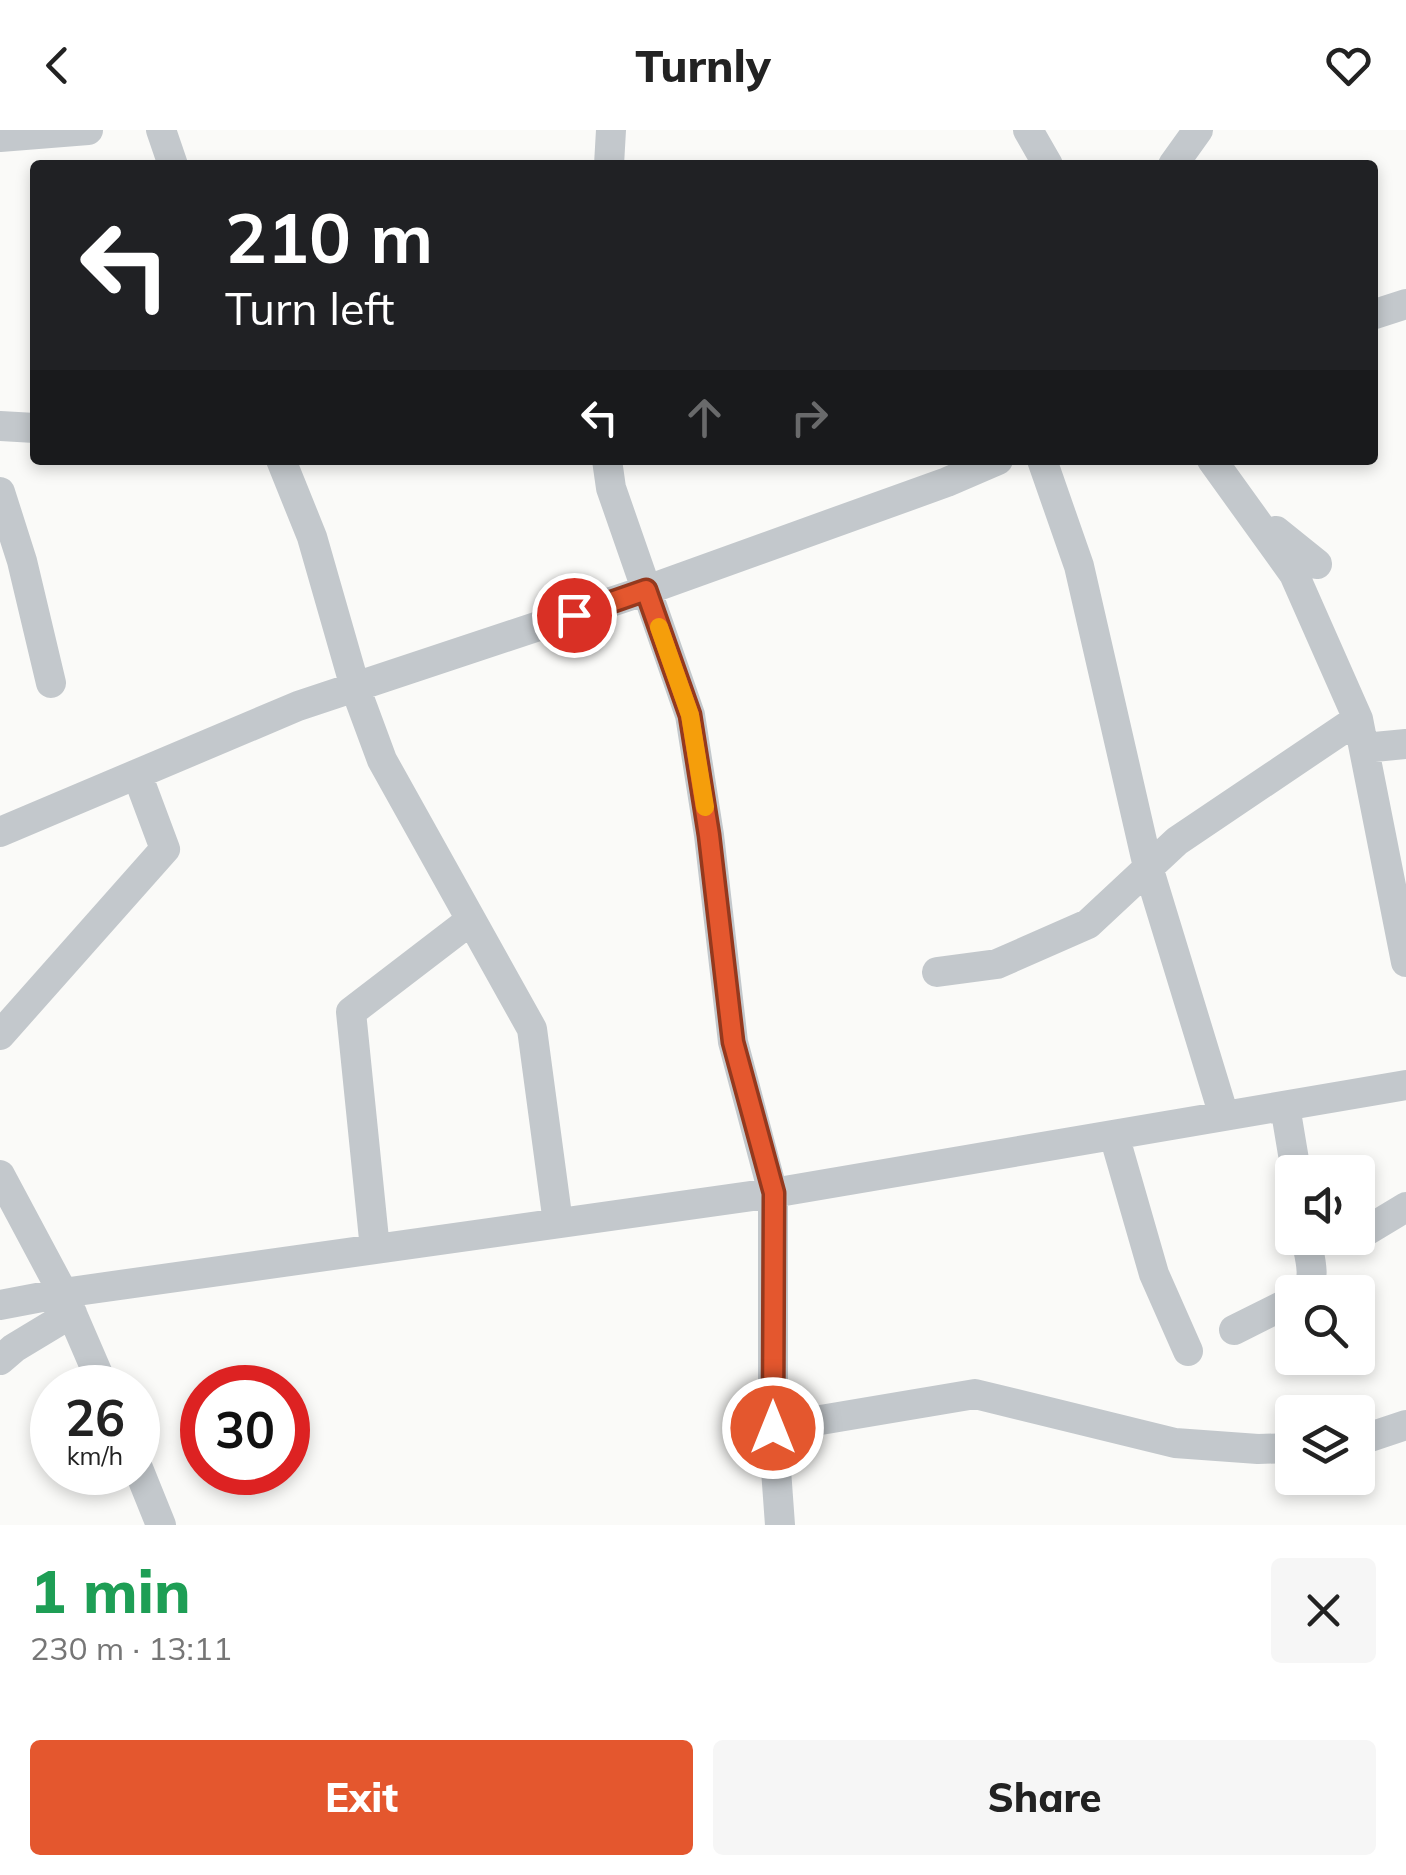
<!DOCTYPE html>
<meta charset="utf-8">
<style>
:root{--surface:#fff;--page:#f6f6f6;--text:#222;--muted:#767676;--accent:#e4572e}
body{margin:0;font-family:Mulish,sans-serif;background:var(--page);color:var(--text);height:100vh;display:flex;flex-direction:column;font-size:38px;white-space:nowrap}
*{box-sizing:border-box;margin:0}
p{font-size:32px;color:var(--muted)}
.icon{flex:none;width:55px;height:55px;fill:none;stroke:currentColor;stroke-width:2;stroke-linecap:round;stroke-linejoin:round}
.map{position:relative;height:1395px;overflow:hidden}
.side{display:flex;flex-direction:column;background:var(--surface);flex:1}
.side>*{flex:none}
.hud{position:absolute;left:30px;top:30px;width:1348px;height:305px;border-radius:10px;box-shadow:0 5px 15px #0003;background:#202124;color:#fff;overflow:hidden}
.buttons{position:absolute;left:1275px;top:1025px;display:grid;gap:20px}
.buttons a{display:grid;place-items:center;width:100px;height:100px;border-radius:10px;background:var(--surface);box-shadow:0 5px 15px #0003;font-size:50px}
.speed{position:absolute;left:30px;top:1235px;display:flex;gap:20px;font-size:50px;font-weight:700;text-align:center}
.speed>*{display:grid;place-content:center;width:130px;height:130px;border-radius:50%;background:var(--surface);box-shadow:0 5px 15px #0003;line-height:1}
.speed small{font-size:25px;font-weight:400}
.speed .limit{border:15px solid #d22;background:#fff;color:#111}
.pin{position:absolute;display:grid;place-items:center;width:85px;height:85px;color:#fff;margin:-42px;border:5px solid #fff;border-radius:50%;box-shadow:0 2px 10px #0007}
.me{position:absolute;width:110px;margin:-55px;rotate:0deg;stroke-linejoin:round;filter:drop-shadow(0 0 8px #0008)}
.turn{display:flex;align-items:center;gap:35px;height:210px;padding:0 30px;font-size:45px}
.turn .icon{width:130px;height:130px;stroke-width:2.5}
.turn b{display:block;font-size:70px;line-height:85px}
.lanes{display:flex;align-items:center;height:95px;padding:0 30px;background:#0003;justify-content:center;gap:50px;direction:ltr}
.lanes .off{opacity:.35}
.round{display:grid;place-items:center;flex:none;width:105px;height:105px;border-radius:10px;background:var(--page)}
.overview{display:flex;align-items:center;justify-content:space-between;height:170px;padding:0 30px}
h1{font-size:60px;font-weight:800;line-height:75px;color:#1e9e55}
.button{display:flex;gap:20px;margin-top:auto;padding:20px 30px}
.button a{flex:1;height:115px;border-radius:10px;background:var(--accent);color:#fff;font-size:40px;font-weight:800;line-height:115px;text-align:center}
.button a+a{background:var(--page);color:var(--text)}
header{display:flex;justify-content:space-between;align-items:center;height:130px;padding:0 30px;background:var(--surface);font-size:45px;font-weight:800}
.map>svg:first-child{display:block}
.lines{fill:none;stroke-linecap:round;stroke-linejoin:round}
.minor{stroke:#c3c8cc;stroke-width:30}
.route-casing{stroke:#94391e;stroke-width:25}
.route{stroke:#e4572e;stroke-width:18}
.slow{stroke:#f59e0b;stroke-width:18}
</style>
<header><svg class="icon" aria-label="back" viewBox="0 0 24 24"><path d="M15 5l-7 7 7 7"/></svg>Turnly<svg class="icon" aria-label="heart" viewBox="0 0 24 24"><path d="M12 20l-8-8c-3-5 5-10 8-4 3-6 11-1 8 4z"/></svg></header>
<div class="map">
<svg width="1406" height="1395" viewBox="0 0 1406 1395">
<rect width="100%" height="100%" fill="#fafaf8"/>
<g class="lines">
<path class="minor" d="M 161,0 L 173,35
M 1028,0 L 1048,35
M 0,7 L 88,0
M 609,35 L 611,0
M 1173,35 L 1198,0
M 1372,185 L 1406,174
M 0,296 L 35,298
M 281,330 L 312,407 L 355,557 L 382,630 L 532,899 L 558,1093
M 607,330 L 611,358 L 690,585 L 709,705 L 733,912 L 773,1063 L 773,1298 L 780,1395
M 1042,330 L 1079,436 L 1148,737 L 1224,986
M 1212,330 L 1294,444 L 1358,589 L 1406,832
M 0,362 L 22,431 L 51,553
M 1276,401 L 1317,434
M 1364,618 L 1406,614
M 0,702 L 298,576 L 647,460 L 947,352 L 998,330
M 937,842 L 997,834 L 1088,794 L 1177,711 L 1358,589
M 0,905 L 165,719 L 137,644
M 1285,976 L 1296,1042
M 1114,1005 L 1154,1144 L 1188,1221
M 0,1045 L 63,1163 L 104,1258
M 1358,1106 L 1406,1077
M 375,1119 L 351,882 L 471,790
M 1306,1162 C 1317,1147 1309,1126 1306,1108
M 0,1175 L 63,1163 L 773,1063 L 1406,955
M 1234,1200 L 1292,1171
M 0,1230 L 14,1218 L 72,1183
M 773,1298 L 975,1264 L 1175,1313 L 1258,1319 L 1292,1318
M 1358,1311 L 1406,1295
M 138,1338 L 161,1395"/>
</g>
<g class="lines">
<g class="route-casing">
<path id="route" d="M 574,485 L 646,460 L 690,585 L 709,705 L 733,912 L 774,1063 L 773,1298"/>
</g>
<use href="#route" class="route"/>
<path class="slow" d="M 659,497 L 690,585 L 705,677"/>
</g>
</svg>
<div class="buttons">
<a><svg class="icon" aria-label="sound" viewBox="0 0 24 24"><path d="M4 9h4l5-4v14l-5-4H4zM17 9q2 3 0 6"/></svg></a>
<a><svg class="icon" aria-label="search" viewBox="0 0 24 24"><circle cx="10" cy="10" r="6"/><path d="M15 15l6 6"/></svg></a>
<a><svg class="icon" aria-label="layers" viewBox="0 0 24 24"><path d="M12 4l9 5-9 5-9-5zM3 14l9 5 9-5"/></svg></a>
</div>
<div class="speed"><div>26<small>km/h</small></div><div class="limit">30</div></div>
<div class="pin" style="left:574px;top:485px;background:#d93025"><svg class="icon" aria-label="arrive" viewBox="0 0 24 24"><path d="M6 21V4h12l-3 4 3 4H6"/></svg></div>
<svg class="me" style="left:773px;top:1298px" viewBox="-20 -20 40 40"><circle r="17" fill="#e4572e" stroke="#fff" stroke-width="3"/><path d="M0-11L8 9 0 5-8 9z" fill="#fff"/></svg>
<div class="hud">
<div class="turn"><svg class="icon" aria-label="left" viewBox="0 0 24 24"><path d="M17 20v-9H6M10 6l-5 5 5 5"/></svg><div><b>210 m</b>Turn left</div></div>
<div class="lanes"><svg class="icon" aria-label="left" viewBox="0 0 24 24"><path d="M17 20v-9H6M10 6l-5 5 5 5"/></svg><svg class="icon off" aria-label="ahead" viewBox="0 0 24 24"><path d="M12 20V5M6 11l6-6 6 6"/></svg><svg class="icon off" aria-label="right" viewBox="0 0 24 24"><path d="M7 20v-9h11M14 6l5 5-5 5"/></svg></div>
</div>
</div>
<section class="side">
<div class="overview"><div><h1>1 min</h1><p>230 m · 13:11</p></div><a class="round"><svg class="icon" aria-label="close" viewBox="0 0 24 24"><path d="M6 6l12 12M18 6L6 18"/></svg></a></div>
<div class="button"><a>Exit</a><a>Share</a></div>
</section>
